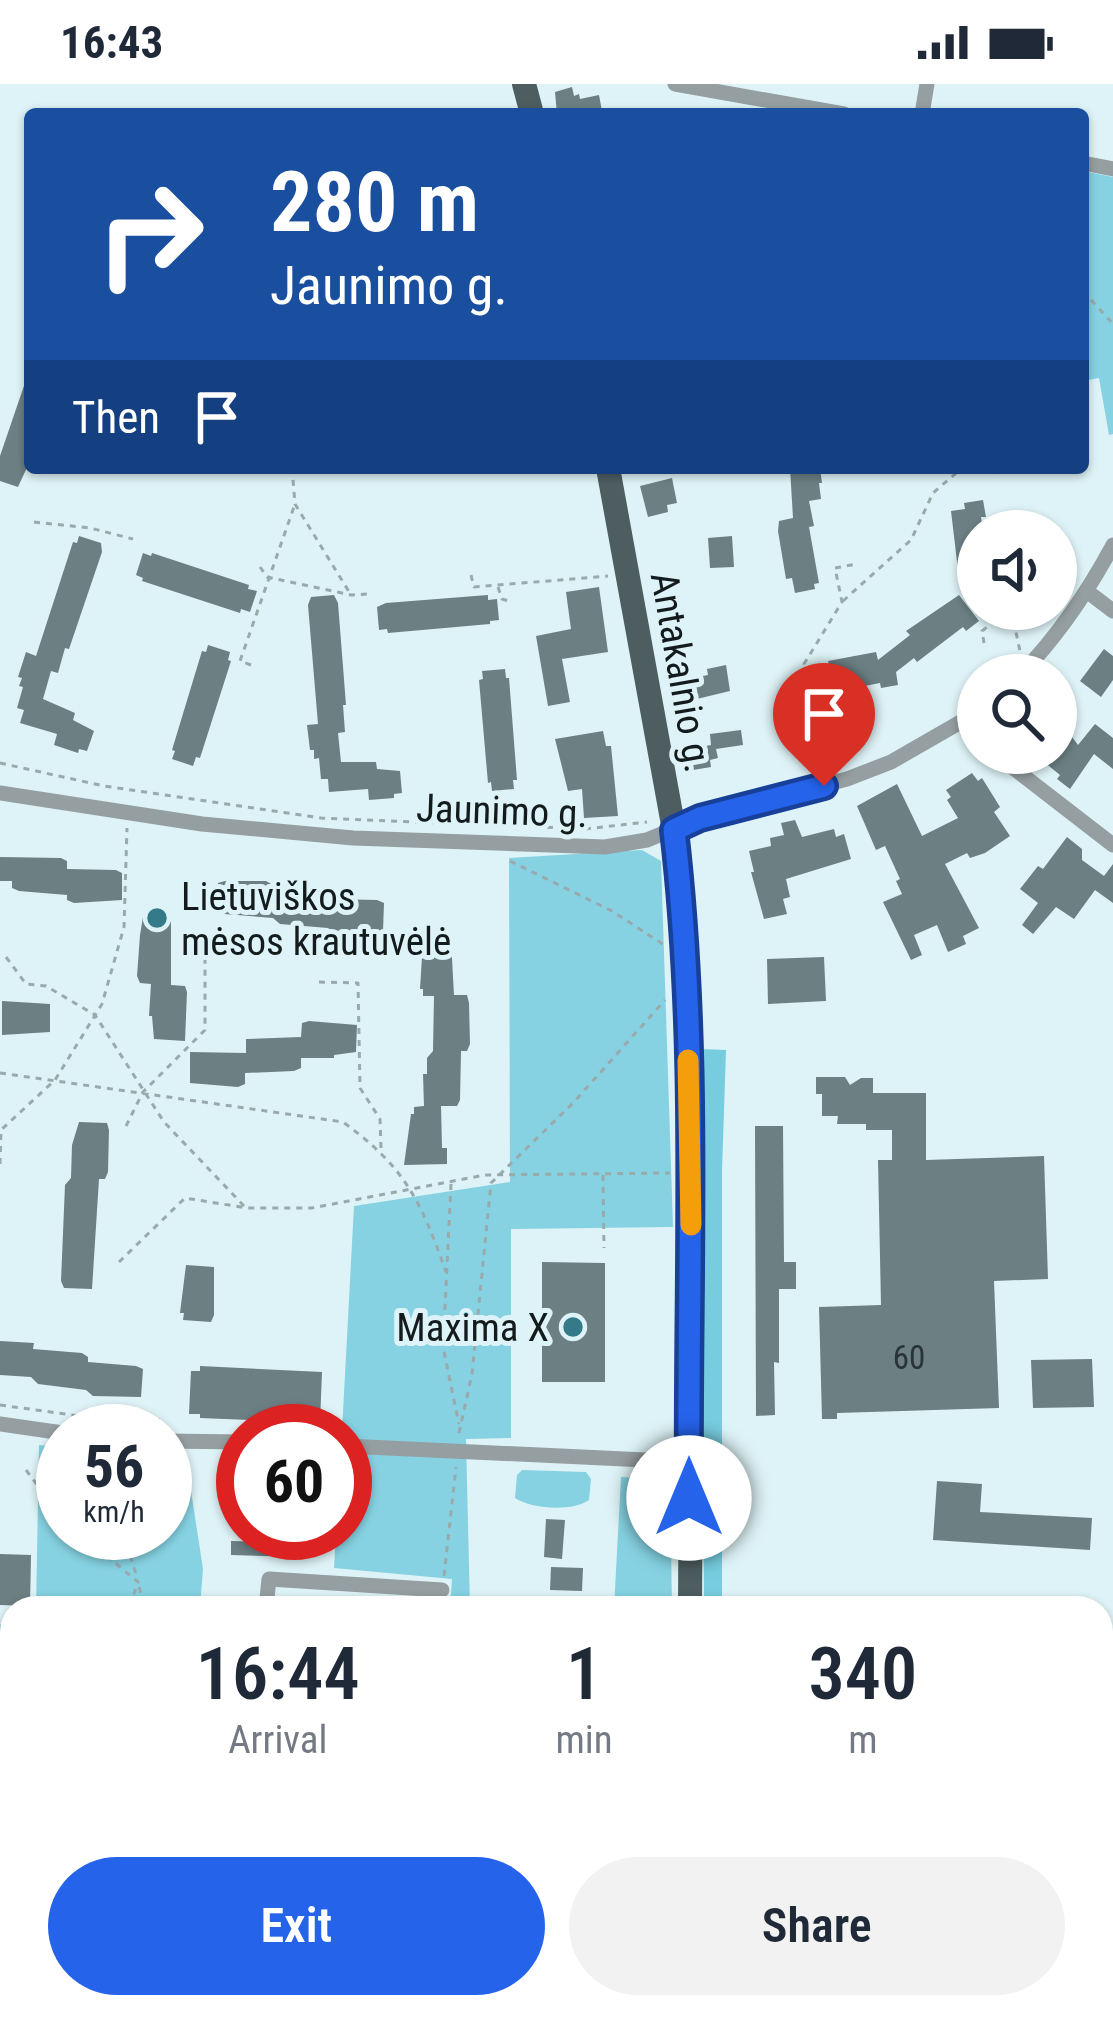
<!DOCTYPE html>
<meta charset="utf-8">
<style>
:root{--surface:#fff;--page:#f2f2f3;--text:#1f2937;--muted:#747a83;--accent:#2563eb}
body{margin:0;font-family:"Roboto Condensed",sans-serif;background:var(--page);color:var(--text);height:100vh;display:flex;flex-direction:column;font-size:45px;white-space:nowrap}
*{box-sizing:border-box;margin:0}
p{font-size:39px;color:var(--muted)}
.icon{flex:none;width:66px;height:66px;fill:none;stroke:currentColor;stroke-width:2;stroke-linecap:round;stroke-linejoin:round}
.map{position:relative;flex:1;overflow:hidden}
.sheet{position:absolute;left:0px;top:1512px;width:1113px;height:423px;display:flex;flex-direction:column;background:var(--surface);border-radius:36px 36px 0 0;box-shadow:0 3px 9px #0004}
.sheet>*{flex:none}
.top-card{position:absolute;left:24px;top:24px;width:1065px;height:366px;border-radius:12px;box-shadow:0 3px 9px #0004;background:#1a4fa0;color:#fff;overflow:hidden}
.controls{position:absolute;left:957px;top:426px;display:grid;gap:24px}
.controls a{display:grid;place-items:center;width:120px;height:120px;border-radius:50%;background:var(--surface);box-shadow:0 3px 9px #0004;font-size:60px}
.speed{position:absolute;left:36px;top:1320px;display:flex;gap:24px;font-size:60px;font-weight:700;text-align:center}
.speed>*{display:grid;place-content:center;width:156px;height:156px;border-radius:50%;background:var(--surface);box-shadow:0 3px 9px #0004;line-height:1}
.speed small{font-size:30px;font-weight:400}
.speed .limit{border:18px solid #d22;background:#fff;color:#111}
.pin{position:absolute;display:grid;place-items:center;width:102px;height:102px;color:#fff;margin:-123px -51px;border-radius:50% 50% 50% 0;rotate:-45deg;box-shadow:0 0 12px #0007}
.pin .icon{rotate:45deg}
.me{position:absolute;width:132px;margin:-66px;rotate:0deg;stroke-linejoin:round;filter:drop-shadow(0 0 9px #0008)}
.turn{display:flex;align-items:center;gap:42px;height:252px;padding:0 48px;font-size:54px}
.turn .icon{width:156px;height:156px;stroke-width:2.5}
.turn b{display:block;font-size:84px;line-height:102px}
.then{display:flex;align-items:center;height:114px;padding:0 48px;background:#0003;gap:24px;font-size:45px}
.eta{display:flex;justify-content:space-evenly;align-items:center;height:204px;text-align:center}
.eta b{font-size:72px;font-weight:600;line-height:84px}
.button{display:flex;gap:24px;margin-top:auto;padding:24px 48px}
.button a{flex:1;height:138px;border-radius:72px;background:var(--accent);color:#fff;font-size:48px;font-weight:600;line-height:138px;text-align:center}
.button a+a{background:var(--page);color:var(--text)}
.status{display:flex;justify-content:space-between;align-items:center;height:84px;padding:0 60px;background:var(--surface);direction:ltr}
.status svg{height:33px;fill:currentColor}
.map>svg:first-child{display:block}
.green{fill:#86d2e2}
.forest{fill:#77cddf}
.building{fill:#6c7f83}
.lines{fill:none;stroke-linecap:round;stroke-linejoin:round}
.path{stroke:#99aaad;stroke-width:3;stroke-dasharray:6 6;stroke-linecap:butt}
.street{stroke:#959ea0;stroke-width:15}
.primary{stroke:#4d5d60;stroke-width:24}
.route-casing{stroke:#184099;stroke-width:30}
.route{stroke:#2563eb;stroke-width:21}
.slow{stroke:#f59e0b;stroke-width:21}
.poi-dot{fill:#357a88;stroke:#def3f7;stroke-width:4.5}
.labels{text-anchor:middle;stroke-width:10;stroke-linejoin:round;paint-order:stroke}
.number-label{font-size:33px;fill:#293436}
.street-label{font-size:39px;fill:#131b1c;stroke:#def3f7}
.poi-label{font-size:39px;fill:#131b1c;stroke:#def3f7;text-anchor:start}
</style>
<div class="status"><b>16:43</b><svg viewBox="0 0 49 12"><path d="M0 12V9h3v3zM5 12V6h3v6zM10 12V3h3v9zM15 12V0h3v12zM26 1h20v11H26zM47 4h2v5h-2z"/></svg></div>
<div class="map">
<svg width="1113" height="1934" viewBox="0 0 1113 1934">
<rect width="100%" height="100%" fill="#def3f7"/>
<path class="green" d="M 1083,87 L 1113,93 L 1113,350 L 1109,351 L 1099,294 L 1083,297 Z
M 642,766 L 661,777 L 673,1143 L 511,1145 L 511,1354 L 466,1355 L 470,1523 L 505,1524 L 450,1524 L 452,1495 L 334,1484 L 336,1449 L 345,1449 L 345,1347 L 342,1347 L 354,1122 L 510,1098 L 509,774 Z
M 39,1361 L 63,1363 L 63,1449 L 165,1449 L 165,1372 L 186,1374 L 203,1485 L 200,1524 L 36,1524 Z
M 522,1386 L 586,1388 L 591,1395 L 589,1416 C 573,1428 531,1425 515,1414 L 517,1391 Z
M 621,1393 L 670,1396 L 672,1524 L 614,1524 Z
M 0,1540 L 12,1540 L 12,1923 L 366,1923 L 349,1934 L 0,1934 Z
M 398,1923 L 685,1923 L 685,1934 L 405,1934 Z"/>
<path class="forest" d="M 701,965 L 726,966 L 722,1087 L 722,1524 L 704,1524 Z"/>
<path class="building" d="M 572,3 L 574,12 L 579,10 L 580,15 L 599,11 L 602,27 L 557,30 L 555,8 Z
M 28,290 L 30,377 L 18,403 L 0,397 L 0,372 Z
M 790,384 L 820,384 L 822,399 L 819,399 L 821,415 L 809,417 L 814,442 L 809,443 L 819,499 L 814,500 L 815,505 L 795,509 L 792,494 L 786,495 L 778,447 L 779,437 L 793,434 Z
M 672,394 L 677,419 L 667,421 L 668,428 L 648,433 L 640,402 Z
M 983,416 L 986,433 L 981,433 L 983,447 L 978,447 L 978,498 L 966,500 L 964,485 L 958,486 L 951,427 L 965,425 L 964,419 Z
M 79,452 L 101,459 L 102,468 L 69,565 L 65,564 L 58,589 L 51,587 L 43,615 L 75,629 L 73,636 L 94,647 L 87,667 L 79,665 L 78,669 L 54,661 L 57,650 L 20,639 L 24,626 L 17,624 L 23,603 L 19,602 L 22,594 L 18,593 L 26,568 L 36,572 L 73,458 L 77,459 Z
M 732,452 L 734,483 L 710,484 L 708,454 Z
M 143,469 L 151,472 L 152,469 L 249,501 L 248,505 L 257,507 L 250,528 L 241,525 L 240,529 L 142,497 L 143,494 L 136,491 Z
M 599,503 L 608,568 L 562,575 L 570,618 L 548,622 L 536,552 L 571,545 L 566,508 Z
M 334,511 L 338,519 L 346,621 L 343,621 L 345,648 L 338,649 L 341,678 L 376,678 L 377,685 L 400,687 L 402,709 L 394,710 L 394,714 L 369,716 L 368,705 L 329,708 L 328,695 L 321,695 L 319,674 L 314,675 L 314,666 L 310,666 L 307,641 L 318,640 L 308,521 L 311,513 Z
M 488,511 L 488,516 L 497,515 L 499,536 L 490,537 L 490,540 L 388,549 L 387,545 L 379,546 L 377,523 L 386,519 Z
M 959,511 L 979,537 L 966,547 L 963,543 L 917,578 L 914,574 L 896,588 L 898,601 L 881,604 L 880,599 L 824,610 L 823,605 L 818,605 L 814,585 L 829,582 L 828,577 L 876,568 L 878,576 L 910,551 L 906,547 Z
M 208,561 L 230,568 L 228,576 L 231,577 L 200,674 L 196,673 L 193,682 L 172,675 L 175,667 L 172,666 L 202,567 L 206,568 Z
M 1104,565 L 1113,572 L 1113,596 L 1101,613 L 1080,597 Z
M 726,581 L 730,607 L 676,620 L 671,598 L 708,591 L 707,585 Z
M 505,585 L 506,594 L 509,594 L 517,696 L 513,696 L 514,705 L 492,707 L 491,698 L 488,699 L 479,596 L 483,595 L 482,587 Z
M 1056,631 L 1078,661 L 1095,640 L 1113,654 L 1113,685 L 1094,670 L 1070,705 L 1057,695 L 1060,691 L 1033,669 L 1056,669 Z
M 741,646 L 743,661 L 716,665 L 718,674 L 710,676 L 711,683 L 693,686 L 689,665 L 711,661 L 710,650 Z
M 603,647 L 606,662 L 611,662 L 618,732 L 584,734 L 582,705 L 568,707 L 555,655 Z
M 972,689 L 978,697 L 982,694 L 1000,723 L 994,728 L 1010,752 L 985,769 L 970,774 L 967,769 L 945,780 L 979,844 L 963,852 L 966,860 L 948,868 L 937,841 L 914,851 L 922,871 L 911,876 L 883,818 L 902,810 L 896,797 L 900,795 L 885,762 L 876,766 L 857,722 L 897,700 L 922,752 L 958,734 L 947,716 L 951,713 L 946,706 Z
M 795,736 L 802,753 L 834,745 L 836,753 L 844,750 L 851,775 L 786,795 L 790,813 L 783,815 L 787,830 L 764,835 L 751,788 L 754,788 L 749,767 L 771,762 L 770,754 L 784,751 L 781,739 Z
M 1067,753 L 1082,765 L 1082,776 L 1104,792 L 1113,780 L 1113,819 L 1095,806 L 1074,835 L 1056,823 L 1033,850 L 1022,841 L 1038,819 L 1020,805 L 1038,782 L 1043,785 Z
M 0,773 L 61,774 L 67,777 L 67,785 L 116,786 L 122,789 L 122,816 L 74,819 L 67,816 L 67,811 L 19,807 L 12,804 L 12,797 L 0,797 Z
M 225,797 L 266,797 L 273,801 L 273,806 L 322,807 L 329,810 L 328,815 L 377,816 L 384,819 L 383,847 L 335,849 L 328,844 L 280,840 L 273,834 L 224,830 L 217,827 L 218,799 Z
M 152,823 L 165,823 L 171,834 L 171,901 L 185,902 L 187,908 L 185,957 L 154,955 L 152,932 L 149,932 L 151,900 L 140,899 L 137,892 L 140,851 L 143,833 Z
M 423,856 L 451,856 L 454,911 L 467,911 L 469,919 L 470,960 L 467,967 L 461,967 L 460,1016 L 457,1022 L 441,1022 L 442,1064 L 447,1064 L 447,1080 L 404,1081 L 411,1030 L 414,1030 L 414,1023 L 424,1022 L 423,990 L 427,990 L 427,974 L 433,967 L 434,912 L 423,912 L 423,905 L 420,905 Z
M 824,873 L 826,917 L 768,920 L 767,875 Z
M 2,917 L 50,920 L 50,948 L 2,951 Z
M 309,937 L 357,941 L 356,968 L 334,971 L 334,974 L 301,974 L 301,984 L 294,987 L 245,989 L 245,1000 L 238,1003 L 190,999 L 190,968 L 246,969 L 246,955 L 301,953 L 302,939 Z
M 816,993 L 845,993 L 850,1001 L 861,994 L 873,994 L 873,1009 L 926,1009 L 926,1076 L 1044,1072 L 1048,1195 L 994,1197 L 999,1324 L 837,1329 L 837,1335 L 822,1335 L 819,1223 L 881,1221 L 878,1076 L 892,1076 L 892,1046 L 866,1046 L 866,1040 L 837,1040 L 838,1032 L 822,1032 L 822,1010 L 816,1010 Z
M 79,1038 L 107,1039 L 109,1046 L 108,1088 L 105,1095 L 99,1095 L 92,1205 L 64,1204 L 61,1197 L 65,1101 L 71,1094 L 72,1061 Z
M 755,1042 L 783,1042 L 784,1178 L 796,1178 L 796,1205 L 779,1205 L 779,1279 L 774,1278 L 775,1331 L 756,1332 Z
M 542,1178 L 605,1179 L 605,1298 L 542,1298 Z
M 186,1181 L 214,1183 L 214,1231 L 211,1238 L 183,1236 L 184,1229 L 180,1229 Z
M 0,1257 L 34,1259 L 33,1265 L 82,1269 L 88,1273 L 88,1278 L 136,1282 L 143,1285 L 141,1313 L 93,1312 L 86,1306 L 38,1300 L 31,1293 L 0,1291 Z
M 1092,1275 L 1094,1323 L 1033,1324 L 1031,1276 Z
M 200,1282 L 322,1288 L 320,1339 L 200,1334 L 200,1330 L 189,1330 L 191,1287 L 200,1287 Z
M 937,1397 L 982,1400 L 980,1428 L 1092,1434 L 1090,1466 L 933,1456 Z
M 546,1435 L 565,1436 L 562,1475 L 544,1473 Z
M 231,1457 L 299,1459 L 299,1473 L 231,1471 Z
M 0,1470 L 31,1471 L 30,1522 L 0,1521 Z
M 551,1483 L 583,1484 L 582,1507 L 550,1506 Z"/>
<g class="lines">
<path class="path" d="M 1083,207 L 1113,240
M 292,384 L 295,420 L 351,511
M 995,384 L 996,391
M 34,438 L 90,444 L 133,455
M 260,483 L 267,493 L 351,511 L 367,510
M 471,491 L 474,503 L 608,492
M 498,503 L 502,515 L 512,518
M 843,517 L 911,456 L 933,409 L 962,384
M 1011,525 L 1020,567
M 984,559 L 982,547 L 1009,526
M 251,581 L 240,577 L 295,420
M 811,615 L 837,625 L 845,677
M 0,679 L 104,702 L 321,734 L 563,744
M 822,687 L 804,580 L 842,518 L 835,484 L 857,480
M 585,745 L 647,738
M 510,777 L 612,827 L 664,861
M 6,873 L 26,900 L 46,902 L 95,931 L 164,1038 L 245,1123
M 319,898 L 358,899 L 360,1004 L 380,1035 L 381,1064
M 0,989 L 343,1038 C 405,1083 421,1117 446,1188
M 126,1042 L 143,1008 L 205,946 L 205,857
M 0,1080 L 1,1046 L 55,996 L 102,920 L 124,843 L 127,744
M 603,1091 L 604,1164
M 451,1100 L 443,1263 L 459,1340
M 119,1178 L 185,1114 L 247,1124 L 312,1124 L 485,1091 L 670,1089
M 0,1321 L 94,1334 L 160,1336
M 459,1349 L 472,1290 L 491,1099 L 574,1018 L 665,916
M 26,1386 L 63,1435
M 79,1449 L 138,1498 L 129,1524
M 123,1449 L 137,1493
M 131,1465 L 133,1449
M 444,1492 L 456,1383
M 139,1503 L 145,1524
M 0,1679 L 12,1688
M 1101,1906 L 1113,1905
M 159,1923 L 167,1934
M 443,1923 L 481,1934
M 614,1923 L 628,1934
M 802,1923 L 803,1934
M 258,1934 L 260,1923
M 364,1934 L 380,1923
M 870,1934 L 961,1923"/>
<path class="street" d="M 675,0 L 844,30
M 922,30 L 927,0
M 1083,79 L 1113,85
M 1088,508 L 1113,527
M 1020,591 C 1058,552 1087,509 1113,461
M 964,639 L 978,655
M 994,669 L 1113,761
M 0,709 L 202,740 L 353,754 L 605,763 L 647,756 L 700,734 L 847,695 L 891,678 L 978,628
M 0,1340 L 63,1349
M 165,1357 L 243,1358
M 345,1362 L 688,1378
M 266,1524 L 269,1495 L 442,1506
M 1056,1934 L 1113,1927"/>
<path class="primary" d="M 524,0 L 532,30
M 608,384 L 674,746 L 686,875 L 692,1161 L 690,1524
M 703,1923 L 703,1934"/>
</g>
<g class="lines">
<g class="route-casing">
<path id="route" d="M 689,1414 C 687,1192 700,967 674,746 L 700,734 L 824,702"/>
</g>
<use href="#route" class="route"/>
<path class="slow" d="M 688,976 L 691,1141"/>
</g>
<g class="poi-dot">
<circle cx="157" cy="834" r="12"/>
<circle cx="573" cy="1243" r="12"/>
</g>
<g class="labels">
<g class="number-label">
<text x="909" y="1285">60</text>
</g>
<g class="street-label">
<text transform="translate(682 588) rotate(80)" y="14">Antakalnio g.</text>
<text transform="translate(502 726) rotate(2)" y="14">Jaunimo g.</text>
</g>
<g class="poi-label">
<text x="181" y="826">Lietuviškos<tspan x="181" dy="45">mėsos krautuvėlė</tspan></text>
<text x="549" y="1257" text-anchor="end">Maxima X</text>
</g>
</g>
</svg>
<div class="controls">
<a><svg class="icon" aria-label="sound" viewBox="0 0 24 24"><path d="M4 9h4l5-4v14l-5-4H4zM17 9q2 3 0 6"/></svg></a>
<a><svg class="icon" aria-label="search" viewBox="0 0 24 24"><circle cx="10" cy="10" r="6"/><path d="M15 15l6 6"/></svg></a>
</div>
<div class="speed"><div>56<small>km/h</small></div><div class="limit">60</div></div>
<div class="pin" style="left:824px;top:702px;background:#d93025"><svg class="icon" aria-label="arrive" viewBox="0 0 24 24"><path d="M6 21V4h12l-3 4 3 4H6"/></svg></div>
<svg class="me" style="left:689px;top:1414px" viewBox="-20 -20 40 40"><circle r="19" fill="#fff"/><path d="M0-13L10 11 0 6-10 11z" fill="#2563eb"/></svg>
<div class="top-card">
<div class="turn"><svg class="icon" aria-label="right" viewBox="0 0 24 24"><path d="M7 20v-9h11M14 6l5 5-5 5"/></svg><div><b>280 m</b>Jaunimo g.</div></div>
<div class="then">Then<svg class="icon" aria-label="arrive" viewBox="0 0 24 24"><path d="M6 21V4h12l-3 4 3 4H6"/></svg></div>
</div>
<section class="sheet">
<div class="eta">
<div><b>16:44</b><p>Arrival</p></div>
<div><b>1</b><p>min</p></div>
<div><b>340</b><p>m</p></div>
</div>
<div class="button"><a>Exit</a><a>Share</a></div>
</section>
</div>
